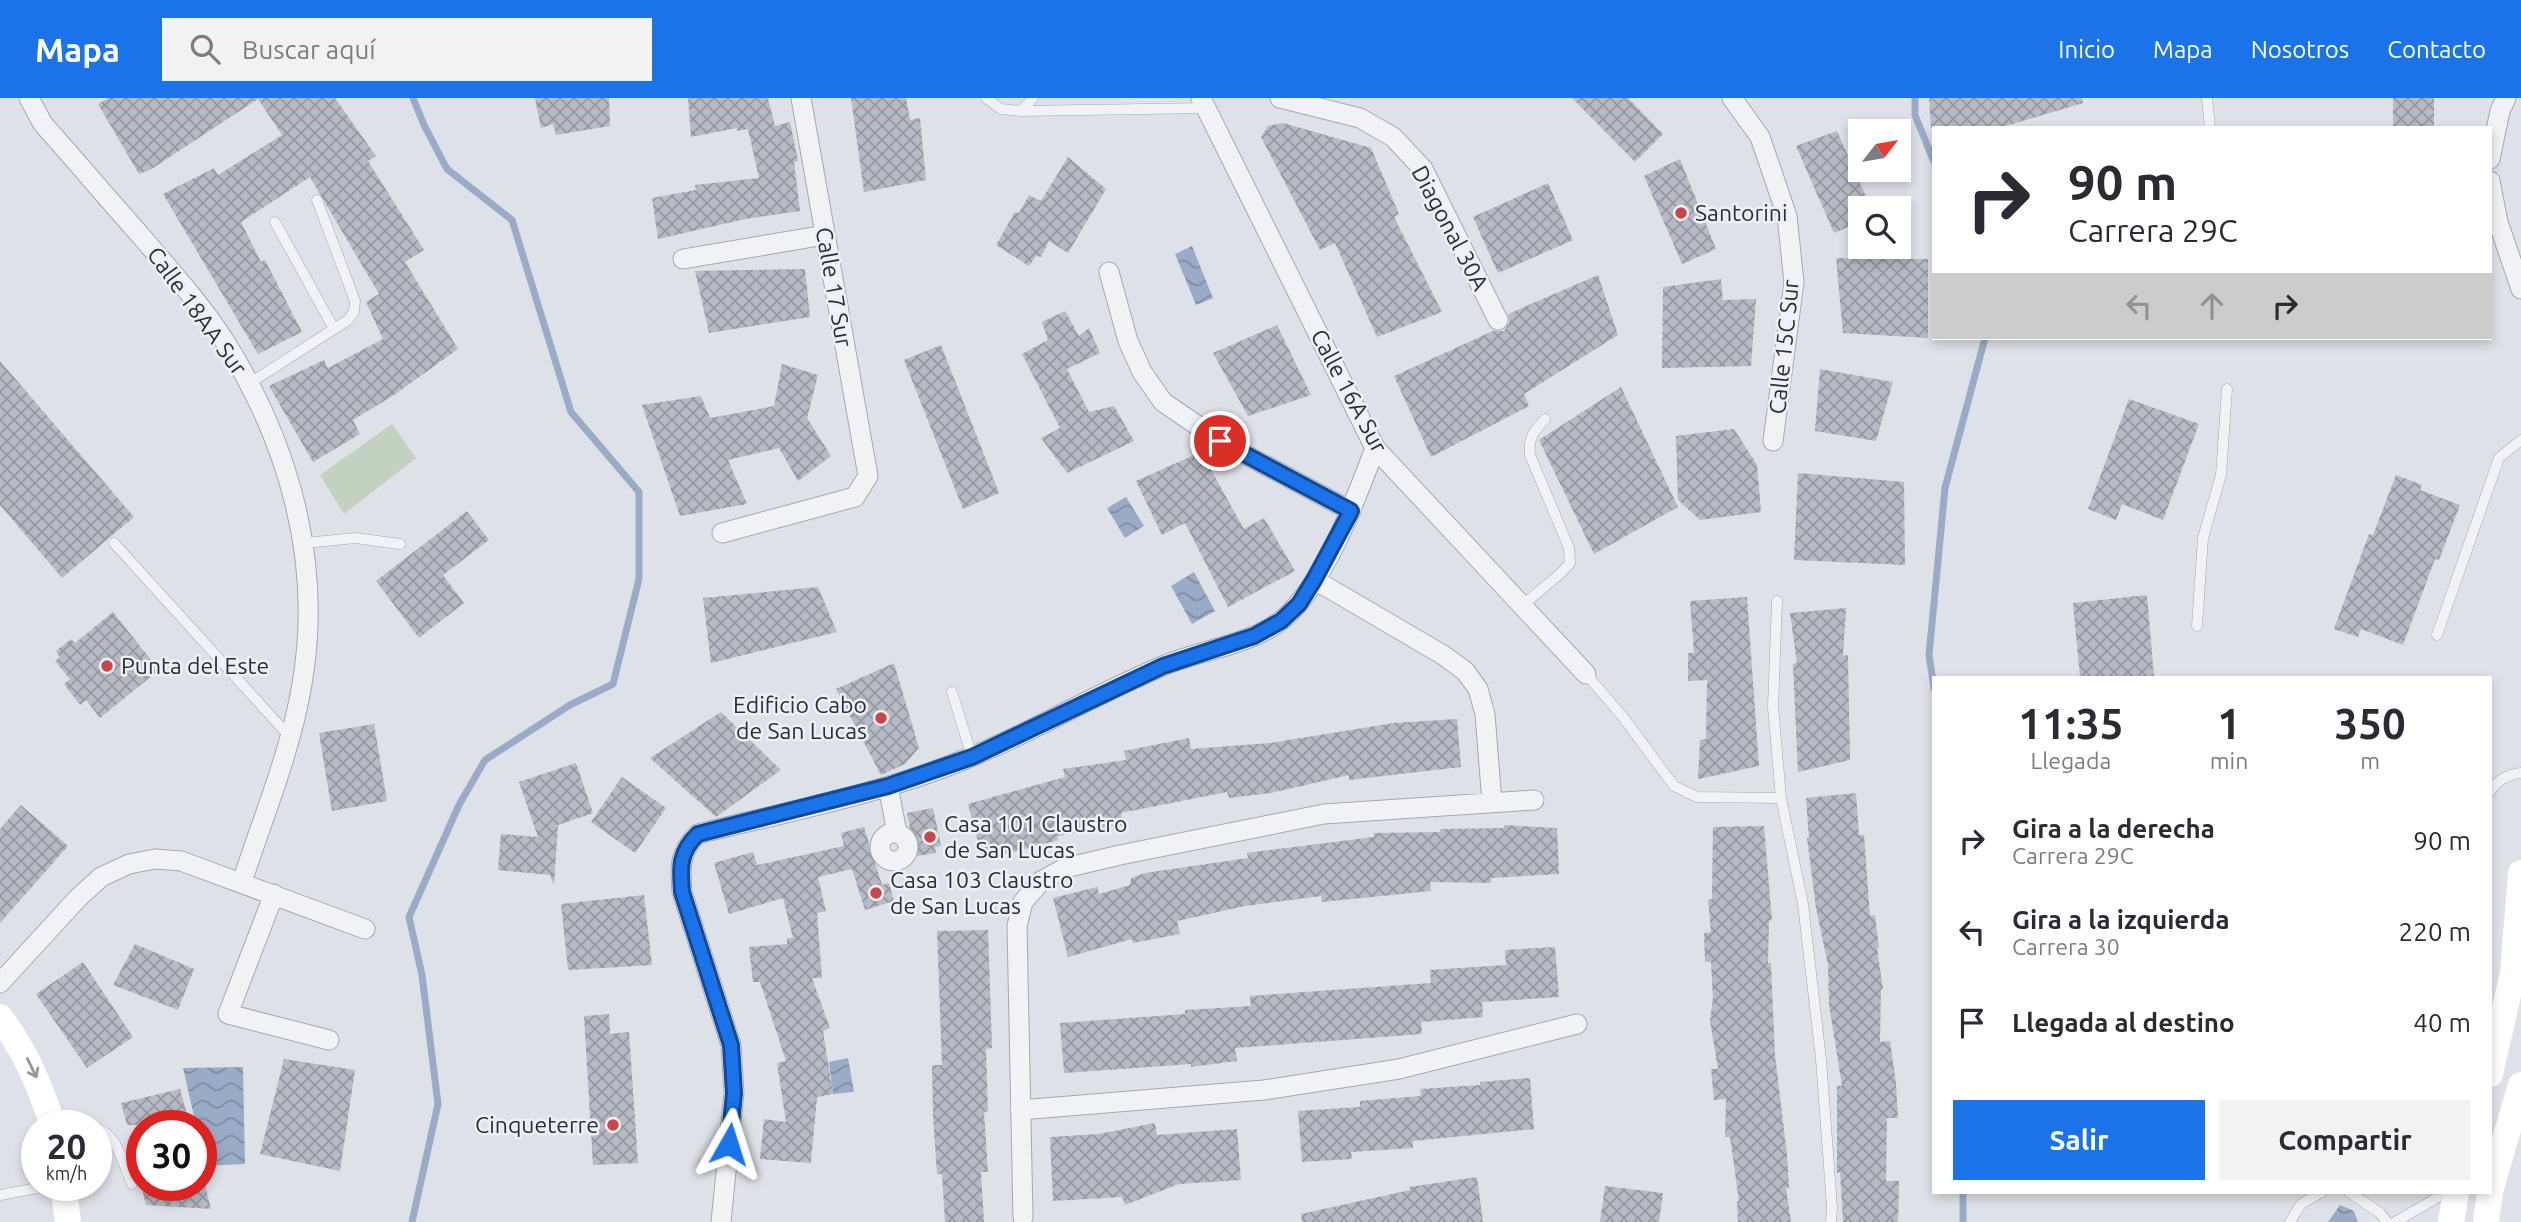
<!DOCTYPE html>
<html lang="es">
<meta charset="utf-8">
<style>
:root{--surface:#fff;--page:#f2f2f3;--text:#2b2b33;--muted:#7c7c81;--accent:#1a73e8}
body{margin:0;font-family:Ubuntu,sans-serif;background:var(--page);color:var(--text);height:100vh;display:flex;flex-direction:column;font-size:26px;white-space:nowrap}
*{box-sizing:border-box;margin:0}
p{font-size:23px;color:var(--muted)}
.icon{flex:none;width:38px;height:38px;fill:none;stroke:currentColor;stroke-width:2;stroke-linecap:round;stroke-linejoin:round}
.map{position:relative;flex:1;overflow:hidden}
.side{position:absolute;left:1932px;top:578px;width:560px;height:518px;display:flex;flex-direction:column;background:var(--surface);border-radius:0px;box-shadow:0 4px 10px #0003}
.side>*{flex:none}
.top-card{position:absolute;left:1932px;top:28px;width:560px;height:214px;border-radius:0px;box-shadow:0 4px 10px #0003;background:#fff;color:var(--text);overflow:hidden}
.needle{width:46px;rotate:59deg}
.fabs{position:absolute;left:1848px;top:21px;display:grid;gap:14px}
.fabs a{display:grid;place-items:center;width:63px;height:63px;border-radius:0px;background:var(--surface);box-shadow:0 4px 10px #0003;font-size:35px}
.speed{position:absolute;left:21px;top:1012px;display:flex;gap:14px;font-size:35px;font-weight:700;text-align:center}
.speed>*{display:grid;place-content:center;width:91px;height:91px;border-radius:50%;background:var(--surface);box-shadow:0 4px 10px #0003;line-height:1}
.speed small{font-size:18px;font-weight:400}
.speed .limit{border:10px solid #d22;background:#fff;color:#111}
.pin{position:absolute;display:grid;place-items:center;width:60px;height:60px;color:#fff;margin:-30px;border:4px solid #fff;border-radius:50%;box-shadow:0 2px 7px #0007}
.me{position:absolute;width:77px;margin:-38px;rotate:6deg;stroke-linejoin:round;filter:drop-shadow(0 0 5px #0008)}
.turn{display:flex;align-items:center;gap:24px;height:147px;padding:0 21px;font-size:32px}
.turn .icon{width:91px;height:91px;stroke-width:2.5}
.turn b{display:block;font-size:49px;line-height:60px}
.lanes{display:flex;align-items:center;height:66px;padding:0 21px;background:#0003;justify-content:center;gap:35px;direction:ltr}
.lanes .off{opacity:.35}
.eta{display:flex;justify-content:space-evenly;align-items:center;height:119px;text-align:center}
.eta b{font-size:42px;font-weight:600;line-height:49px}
.primary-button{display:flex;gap:14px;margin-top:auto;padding:14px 21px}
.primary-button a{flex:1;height:80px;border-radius:0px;background:var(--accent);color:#fff;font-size:28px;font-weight:600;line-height:80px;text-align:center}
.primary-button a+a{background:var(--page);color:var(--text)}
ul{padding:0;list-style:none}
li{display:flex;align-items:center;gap:21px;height:91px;padding:0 21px}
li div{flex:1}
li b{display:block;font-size:26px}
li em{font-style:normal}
header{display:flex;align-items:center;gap:42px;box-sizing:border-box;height:98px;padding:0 35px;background:var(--accent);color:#fff}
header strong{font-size:33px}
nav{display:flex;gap:38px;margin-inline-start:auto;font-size:24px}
.search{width:490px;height:63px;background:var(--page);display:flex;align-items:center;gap:18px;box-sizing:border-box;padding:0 24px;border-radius:0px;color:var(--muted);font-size:26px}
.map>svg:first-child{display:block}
.green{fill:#c2d1c0}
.water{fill:url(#water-waves)}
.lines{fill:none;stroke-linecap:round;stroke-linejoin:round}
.stream{stroke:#9aabc7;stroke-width:7}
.building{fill:url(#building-cross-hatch)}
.service-casing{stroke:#a4a8b2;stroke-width:11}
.minor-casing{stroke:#a4a8b2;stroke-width:21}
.service{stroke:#f1f2f6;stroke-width:10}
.minor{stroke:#f1f2f6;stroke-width:19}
.secondary{stroke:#fff;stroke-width:26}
.oneway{stroke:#94969e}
.route-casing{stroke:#114b97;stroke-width:18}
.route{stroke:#1a73e8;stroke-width:12}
.poi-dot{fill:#cb464a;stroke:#eef0f5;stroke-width:2.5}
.labels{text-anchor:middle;stroke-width:5;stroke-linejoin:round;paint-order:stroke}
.poi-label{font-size:23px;fill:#282e3e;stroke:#eef0f5;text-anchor:start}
.street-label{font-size:23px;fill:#282e3e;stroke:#eef0f5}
</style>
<header>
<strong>Mapa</strong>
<div class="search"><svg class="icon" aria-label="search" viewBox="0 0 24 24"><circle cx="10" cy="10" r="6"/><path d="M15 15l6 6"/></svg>Buscar aquí</div>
<nav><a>Inicio</a><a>Mapa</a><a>Nosotros</a><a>Contacto</a></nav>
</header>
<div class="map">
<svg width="2521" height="1124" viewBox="0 0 2521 1124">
<defs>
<pattern id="water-waves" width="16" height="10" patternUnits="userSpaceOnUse" patternTransform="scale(1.75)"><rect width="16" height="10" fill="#9aabc7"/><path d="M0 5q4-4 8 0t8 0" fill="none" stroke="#7e8ca3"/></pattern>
<pattern id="building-cross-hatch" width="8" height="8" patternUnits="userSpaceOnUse" patternTransform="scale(1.75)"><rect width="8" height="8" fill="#b6bac4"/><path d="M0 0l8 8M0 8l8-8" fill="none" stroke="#9498a1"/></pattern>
</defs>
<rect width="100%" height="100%" fill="#dfe1e8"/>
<path class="green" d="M 392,326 L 416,360 L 344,416 L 320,377 Z"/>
<path class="water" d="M 1192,148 L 1213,200 L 1196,207 L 1175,156 Z
M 1126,399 L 1144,428 L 1125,440 L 1107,410 Z
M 1194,474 L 1215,513 L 1192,526 L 1171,488 Z
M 848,960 L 854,994 L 833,996 L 829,964 Z
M 243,969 L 245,1066 L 205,1068 L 201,1052 L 201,1027 L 196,1027 L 183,970 Z
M 2340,1107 L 2354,1113 L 2358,1124 L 2328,1124 Z"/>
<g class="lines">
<path class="stream" d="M 1915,0 L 1915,17 L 1934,64
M 1934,590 L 1929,557 L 1945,390 L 1985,240
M 1963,1094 L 1963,1124
M 412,1124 L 438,1006 L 422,877 L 409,819 L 459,707 L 485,662 L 570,607 L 613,586 L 639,481 L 639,394 L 571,314 L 512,122 L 447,71 L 424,27 L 413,0"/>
</g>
<path class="building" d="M 108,0 L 335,0 L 376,58 L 368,63 L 424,152 L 405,164 L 458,251 L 394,297 L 353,322 L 360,336 L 313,364 L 269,288 L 324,262 L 328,270 L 383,241 L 366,204 L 379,196 L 310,79 L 241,124 L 261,164 L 265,162 L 302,234 L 258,256 L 163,96 L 214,70 L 218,77 L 282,37 L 258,1 L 150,72 L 139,76 L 98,6 Z
M 535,0 L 609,0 L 610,28 L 556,37 L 553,26 L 541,30 Z
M 688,0 L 768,0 L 775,28 L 790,24 L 798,63 L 794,64 L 800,113 L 745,121 L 658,141 L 652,100 L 696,92 L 695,87 L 759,80 L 748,31 L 737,33 L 737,30 L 691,39 Z
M 851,0 L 906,0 L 910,22 L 920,20 L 926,82 L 864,94 Z
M 1572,0 L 1628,0 L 1663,36 L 1635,64 Z
M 1929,0 L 2082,0 L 2083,5 L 1999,30 L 1931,30 Z
M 2393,0 L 2434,0 L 2434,28 L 2393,29 Z
M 1283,25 L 1371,50 L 1399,116 L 1394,119 L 1442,214 L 1377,239 L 1335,145 L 1320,152 L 1261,39 L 1268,28 Z
M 1837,33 L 1871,110 L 1860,110 L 1860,124 L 1834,135 L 1796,48 Z
M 1068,59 L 1106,91 L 1068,155 L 1049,143 L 1041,159 L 1036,158 L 1029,168 L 996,147 L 1015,114 L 1019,115 L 1029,97 L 1041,103 Z
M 1680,61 L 1716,151 L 1682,166 L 1644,78 Z
M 1548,85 L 1573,142 L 1498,175 L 1473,119 Z
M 1836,160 L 1928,161 L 1928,240 L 1843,235 Z
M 805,171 L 810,219 L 709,235 L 695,173 Z
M 1598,177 L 1618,237 L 1524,296 L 1529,308 L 1431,359 L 1394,278 L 1493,233 L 1504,233 L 1510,223 L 1508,216 Z
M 1721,181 L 1723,202 L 1756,201 L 1751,268 L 1662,270 L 1663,189 Z
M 1065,213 L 1079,238 L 1089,230 L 1100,255 L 1067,271 L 1089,314 L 1114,308 L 1134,343 L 1067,375 L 1041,340 L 1060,330 L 1022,256 L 1048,242 L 1042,224 Z
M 1277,227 L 1311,297 L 1248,318 L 1213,255 Z
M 941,247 L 999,395 L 963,411 L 904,262 Z
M 0,263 L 134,419 L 62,480 L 0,407 Z
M 782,266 L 818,277 L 807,320 L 831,358 L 798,383 L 779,350 L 728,362 L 747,406 L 680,418 L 642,307 L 701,298 L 710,320 L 774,308 Z
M 1820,271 L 1893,284 L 1876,343 L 1815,333 Z
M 1621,289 L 1678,409 L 1594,456 L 1539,342 Z
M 2129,301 L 2199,326 L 2163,422 L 2122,406 L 2116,422 L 2088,411 Z
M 1734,331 L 1757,367 L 1761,414 L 1700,422 L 1678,402 L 1676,338 Z
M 1201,354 L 1244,431 L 1264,420 L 1295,473 L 1228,509 L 1185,425 L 1162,437 L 1136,383 Z
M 1798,375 L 1904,384 L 1905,467 L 1794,462 Z
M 2396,377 L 2422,387 L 2420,392 L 2460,407 L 2439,462 L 2435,461 L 2403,547 L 2361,531 L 2358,539 L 2334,531 L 2369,436 L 2373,437 Z
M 467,413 L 489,442 L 443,477 L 464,505 L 419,540 L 376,483 Z
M 818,489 L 837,534 L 711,565 L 703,500 Z
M 2147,497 L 2154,579 L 2080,579 L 2073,505 Z
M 1747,499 L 1759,668 L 1698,681 L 1700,642 L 1706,641 L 1707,582 L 1688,583 L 1688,555 L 1694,555 L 1690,503 Z
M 1846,510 L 1843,558 L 1848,557 L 1850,662 L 1798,674 L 1793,566 L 1797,565 L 1790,515 Z
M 113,514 L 159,572 L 100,620 L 86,602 L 80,607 L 64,586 L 70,581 L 55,563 L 60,559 L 56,553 L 71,541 L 75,545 Z
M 894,565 L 919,650 L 905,666 L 881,677 L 836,591 Z
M 721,614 L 781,672 L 716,719 L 650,660 Z
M 1457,621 L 1461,669 L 1349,682 L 1349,677 L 1271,695 L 1229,700 L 1227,694 L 1121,715 L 1123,727 L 1057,738 L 1058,742 L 983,762 L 968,706 L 1065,679 L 1063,671 L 1126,662 L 1124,653 L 1189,640 L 1191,651 L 1270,645 L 1394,625 Z
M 374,626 L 387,703 L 332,713 L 319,635 Z
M 576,665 L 593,715 L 558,727 L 554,787 L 550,777 L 498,772 L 501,736 L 538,739 L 519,684 Z
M 622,679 L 666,710 L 635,755 L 591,724 Z
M 1856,695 L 1859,737 L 1864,737 L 1870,818 L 1875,817 L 1879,850 L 1877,850 L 1883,891 L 1881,891 L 1880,944 L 1890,943 L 1896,985 L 1898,1020 L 1887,1020 L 1886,1083 L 1899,1083 L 1898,1124 L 1843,1124 L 1840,1074 L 1837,1075 L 1837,988 L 1842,988 L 1829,906 L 1828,867 L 1816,810 L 1807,740 L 1809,740 L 1806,700 Z
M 21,707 L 68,748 L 0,825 L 0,731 Z
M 933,710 L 941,748 L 935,749 L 936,755 L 916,758 L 907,715 Z
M 1504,727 L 1557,730 L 1559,776 L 1491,780 L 1491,785 L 1430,784 L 1431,793 L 1322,804 L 1321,798 L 1245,808 L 1177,823 L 1180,836 L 1133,845 L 1132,841 L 1068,859 L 1053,800 L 1097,789 L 1099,796 L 1130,787 L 1131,780 L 1145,775 L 1248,760 L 1247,755 L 1374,739 L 1374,735 L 1440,734 L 1440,731 L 1504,730 Z
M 1764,728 L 1772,822 L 1769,823 L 1768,865 L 1771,865 L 1775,957 L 1787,1057 L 1789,1090 L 1786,1090 L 1791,1124 L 1738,1124 L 1737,1103 L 1739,1103 L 1730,1039 L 1725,1039 L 1726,1001 L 1714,1002 L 1711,971 L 1718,971 L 1710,923 L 1713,900 L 1711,864 L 1705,864 L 1704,835 L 1711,834 L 1708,802 L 1712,801 L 1713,729 Z
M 864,729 L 882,787 L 889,785 L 894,803 L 865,812 L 852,771 L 818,779 L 826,813 L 817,815 L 822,880 L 812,880 L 830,930 L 823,933 L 833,996 L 817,999 L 811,1065 L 760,1061 L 764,1021 L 786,1024 L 777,965 L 786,963 L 760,884 L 753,884 L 749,849 L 787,846 L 787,840 L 793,840 L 783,800 L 729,816 L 714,765 L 753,754 L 757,767 L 844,748 L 841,735 Z
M 644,797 L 652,867 L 568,872 L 561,806 Z
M 988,832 L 992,950 L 986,951 L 988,1013 L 984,1014 L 988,1074 L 981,1074 L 984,1124 L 945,1124 L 942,1076 L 937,1076 L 933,1018 L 932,967 L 942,967 L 937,833 Z
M 135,846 L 194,871 L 178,912 L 113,887 Z
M 1555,849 L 1559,899 L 1482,904 L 1483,919 L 1421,924 L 1422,936 L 1235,950 L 1237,963 L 1191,969 L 1191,966 L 1064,975 L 1060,925 L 1185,916 L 1185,912 L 1251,908 L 1250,898 L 1431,885 L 1430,872 L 1506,867 L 1505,852 Z
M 83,864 L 133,939 L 87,970 L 36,896 Z
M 609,916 L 610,936 L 629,934 L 638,1065 L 593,1067 L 584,918 Z
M 284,961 L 355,972 L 340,1073 L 260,1056 Z
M 1530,980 L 1534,1031 L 1413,1043 L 1413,1050 L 1351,1054 L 1352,1061 L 1302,1064 L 1298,1013 L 1360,1009 L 1360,1003 L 1421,998 L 1420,991 L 1480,987 L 1480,984 Z
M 180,991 L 190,1027 L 127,1027 L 121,1005 Z
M 1155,1025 L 1157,1037 L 1237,1031 L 1241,1082 L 1179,1086 L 1125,1107 L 1122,1099 L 1053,1103 L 1050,1039 L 1099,1036 Z
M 1477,1079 L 1483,1124 L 1302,1124 L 1301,1116 L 1410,1092 L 1409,1089 Z
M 141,1087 L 205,1087 L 211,1111 L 146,1107 Z
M 1605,1088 L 1663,1095 L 1659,1124 L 1600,1124 Z"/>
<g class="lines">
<g class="service-casing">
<path id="service" d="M 986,0 L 1001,11 L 1021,13 L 1206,10
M 2207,0 L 2210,30
M 1021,13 L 1033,0
M 275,124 L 334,231
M 250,285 L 348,222 L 354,214 L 355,203 L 317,102
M 114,445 L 290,639
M 305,445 L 355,440 L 400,446
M 1777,503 L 1773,609 L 1781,700 L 1803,806 L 1821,961 L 1832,1109 L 1831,1124
M 1523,507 L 1561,475 L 1570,465 L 1569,450 L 1530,357 C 1528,340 1534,333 1545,321
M 2197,528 L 2203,440 L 2221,377 L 2227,291
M 2437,537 L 2499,360 L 2521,342
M 1586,576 L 1623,619 L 1674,688 L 1697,699 L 1781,700
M 952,594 L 972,659
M 2490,694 C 2498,681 2507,677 2521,675
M 96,1030 C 117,1035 124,1068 132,1086
M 2349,1094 L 2380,1115 L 2387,1124
M 0,1097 L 53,1087
M 2290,1124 L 2301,1106 L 2322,1094
M 2395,1124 L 2447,1094"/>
</g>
<g class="minor-casing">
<path id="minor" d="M 29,0 L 43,26 C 76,63 108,101 141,138 C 170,172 200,205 224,242 C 289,345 323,464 302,586 C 291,653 263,719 242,784
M 1201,0 L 1375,350 L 1586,576
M 1280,0 L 1360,20 L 1393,39 L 1423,71 L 1498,222
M 1732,0 L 1760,39 L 1787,118 L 1794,184 L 1773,343
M 2490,61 L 2500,13 L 2506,0
M 2490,83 L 2498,124 L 2521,191
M 683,161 L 825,137
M 1109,174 L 1128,243 L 1142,274 L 1163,304 L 1220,343 L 1351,413
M 722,435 L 855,399 L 868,378 L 801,0
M 1315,482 L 1443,557 L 1465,573 L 1478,591 L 1485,616 L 1492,705
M 888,688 L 897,735
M880 749a14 14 0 1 1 28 0a14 14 0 1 1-28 0Z
M 274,796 L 228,916 L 329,942
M 0,885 L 78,800 L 101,779 L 129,766 L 155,761 L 181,763 L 365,831
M 1020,1012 L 1264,992 L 1399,971 L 1577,926
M 1023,1119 L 1017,828 L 1023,804 L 1041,783 L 1065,770 L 1120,757 L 1324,716 L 1534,702
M 721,1124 L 734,994 L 731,947 L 682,794 C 680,769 679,754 698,736 C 790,713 886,695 973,658 C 1038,631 1100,594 1165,567 C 1201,552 1253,546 1283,521 C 1324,487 1356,401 1375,350"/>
</g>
<use href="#service" class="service"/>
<use href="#minor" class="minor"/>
<path class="secondary" d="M 0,919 C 26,954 39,986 53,1027
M 2490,976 L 2513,875 L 2521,775
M 63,1087 L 68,1124
M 2490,1093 L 2521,987
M 2451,1124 L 2456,1094
M 2486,1124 L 2490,1094"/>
</g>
<defs><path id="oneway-shaft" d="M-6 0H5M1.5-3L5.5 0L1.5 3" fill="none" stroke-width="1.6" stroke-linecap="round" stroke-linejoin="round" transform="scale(1.75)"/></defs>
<use class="oneway" href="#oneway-shaft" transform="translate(32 970) rotate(64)"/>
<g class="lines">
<g class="route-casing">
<path id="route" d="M 729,1046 L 734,995 L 731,947 L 682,794 C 680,769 679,754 698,736 L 888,688 L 972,659 L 1163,568 L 1254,538 L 1281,523 L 1299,506 L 1314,482 L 1351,413 L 1220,343"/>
</g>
<use href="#route" class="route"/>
</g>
<g class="poi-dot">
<circle cx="1681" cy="115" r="7"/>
<circle cx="107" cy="568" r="7"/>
<circle cx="881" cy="620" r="7"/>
<circle cx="930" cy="739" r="7"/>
<circle cx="876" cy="795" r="7"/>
<circle cx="613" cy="1027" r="7"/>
</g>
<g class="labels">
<g class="poi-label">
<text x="1695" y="123">Santorini</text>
<text x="121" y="576">Punta del Este</text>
<text x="867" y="615" text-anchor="end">Edificio Cabo<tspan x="867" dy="26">de San Lucas</tspan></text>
<text x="944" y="734">Casa 101 Claustro<tspan x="944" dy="26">de San Lucas</tspan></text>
<text x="890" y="790">Casa 103 Claustro<tspan x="890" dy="26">de San Lucas</tspan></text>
<text x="599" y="1035" text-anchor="end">Cinqueterre</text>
</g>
<g class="street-label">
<text transform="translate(1450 130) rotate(62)" y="8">Diagonal 30A</text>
<text transform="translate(834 189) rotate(80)" y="8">Calle 17 Sur</text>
<text transform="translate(197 213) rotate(54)" y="8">Calle 18AA Sur</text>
<text transform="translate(1784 249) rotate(-84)" y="8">Calle 15C Sur</text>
<text transform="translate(1349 293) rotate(62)" y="8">Calle 16A Sur</text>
</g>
</g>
</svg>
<div class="fabs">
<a><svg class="needle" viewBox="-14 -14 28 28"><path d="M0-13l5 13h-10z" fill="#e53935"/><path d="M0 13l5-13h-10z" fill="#7c7c81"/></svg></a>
<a><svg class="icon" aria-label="search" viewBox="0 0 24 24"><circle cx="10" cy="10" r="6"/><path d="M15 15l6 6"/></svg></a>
</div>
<div class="speed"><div>20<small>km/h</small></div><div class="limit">30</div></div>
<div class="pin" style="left:1220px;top:343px;background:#d93025"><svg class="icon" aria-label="arrive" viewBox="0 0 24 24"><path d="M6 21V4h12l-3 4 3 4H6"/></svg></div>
<svg class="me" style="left:729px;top:1046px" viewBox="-20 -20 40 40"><path d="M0-17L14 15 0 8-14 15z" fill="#1a73e8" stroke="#fff" stroke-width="4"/></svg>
<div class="top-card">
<div class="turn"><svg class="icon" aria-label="right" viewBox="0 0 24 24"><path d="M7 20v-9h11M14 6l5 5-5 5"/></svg><div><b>90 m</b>Carrera 29C</div></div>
<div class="lanes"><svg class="icon off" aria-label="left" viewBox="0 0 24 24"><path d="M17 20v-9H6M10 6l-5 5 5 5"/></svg><svg class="icon off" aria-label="ahead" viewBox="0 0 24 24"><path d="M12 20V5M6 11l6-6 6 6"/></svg><svg class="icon" aria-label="right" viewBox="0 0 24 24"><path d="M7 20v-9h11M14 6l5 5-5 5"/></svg></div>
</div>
<section class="side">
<div class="eta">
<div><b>11:35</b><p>Llegada</p></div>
<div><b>1</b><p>min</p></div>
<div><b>350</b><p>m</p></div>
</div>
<ul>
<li><svg class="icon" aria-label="right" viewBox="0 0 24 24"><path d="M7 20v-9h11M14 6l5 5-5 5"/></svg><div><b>Gira a la derecha</b><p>Carrera 29C</p></div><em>90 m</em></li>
<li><svg class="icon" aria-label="left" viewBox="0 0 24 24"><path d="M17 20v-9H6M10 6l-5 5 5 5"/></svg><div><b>Gira a la izquierda</b><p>Carrera 30</p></div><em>220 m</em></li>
<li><svg class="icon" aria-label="arrive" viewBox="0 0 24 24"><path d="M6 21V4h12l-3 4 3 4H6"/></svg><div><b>Llegada al destino</b></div><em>40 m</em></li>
</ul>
<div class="primary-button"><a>Salir</a><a>Compartir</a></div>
</section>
</div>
